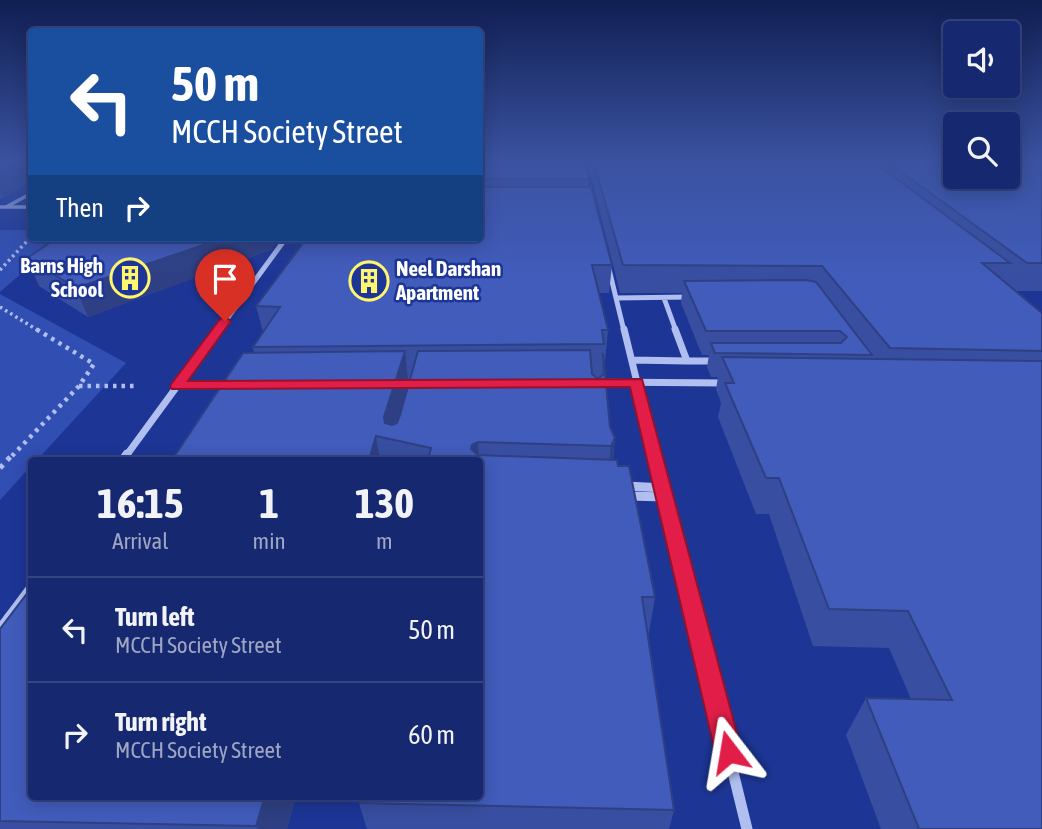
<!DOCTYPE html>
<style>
:root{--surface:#162870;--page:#1f3075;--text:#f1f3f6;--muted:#9ea6c3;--line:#354483}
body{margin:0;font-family:"Asap Condensed",sans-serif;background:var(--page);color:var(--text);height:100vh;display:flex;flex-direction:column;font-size:26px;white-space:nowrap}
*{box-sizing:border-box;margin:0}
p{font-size:23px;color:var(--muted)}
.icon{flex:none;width:38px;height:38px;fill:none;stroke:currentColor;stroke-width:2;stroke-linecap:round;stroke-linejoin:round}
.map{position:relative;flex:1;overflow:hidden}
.panel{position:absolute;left:28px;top:457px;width:455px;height:343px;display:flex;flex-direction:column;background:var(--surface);border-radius:7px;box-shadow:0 4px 18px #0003,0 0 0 2px var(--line)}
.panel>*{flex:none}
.banner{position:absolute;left:28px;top:28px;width:455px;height:214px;border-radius:7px;box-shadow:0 4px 18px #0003,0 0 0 2px var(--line);background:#1a4fa0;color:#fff;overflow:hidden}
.controls{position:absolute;left:943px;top:21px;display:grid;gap:14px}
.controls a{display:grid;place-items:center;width:77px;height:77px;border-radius:7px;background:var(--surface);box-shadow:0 4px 18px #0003,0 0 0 2px var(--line);font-size:35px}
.pin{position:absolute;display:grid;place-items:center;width:60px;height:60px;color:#fff;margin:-72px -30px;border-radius:50% 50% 50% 0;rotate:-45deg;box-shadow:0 0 7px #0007}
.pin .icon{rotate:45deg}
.me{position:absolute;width:77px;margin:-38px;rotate:346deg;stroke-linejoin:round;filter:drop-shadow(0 0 5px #0008)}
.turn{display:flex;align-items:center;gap:24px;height:147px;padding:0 28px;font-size:32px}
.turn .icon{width:91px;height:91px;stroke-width:2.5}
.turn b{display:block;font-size:49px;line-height:60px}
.then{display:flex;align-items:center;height:66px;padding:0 28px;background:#0003;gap:14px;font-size:26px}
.eta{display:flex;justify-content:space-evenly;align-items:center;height:119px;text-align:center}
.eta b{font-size:42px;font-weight:700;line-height:49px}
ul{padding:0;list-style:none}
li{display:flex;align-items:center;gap:21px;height:105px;padding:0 28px;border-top:2px solid var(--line)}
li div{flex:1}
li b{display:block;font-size:26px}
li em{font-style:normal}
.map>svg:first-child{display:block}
.green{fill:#314eb3}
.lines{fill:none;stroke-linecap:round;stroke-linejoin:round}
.path-far2{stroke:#b0bfef;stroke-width:3.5;stroke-dasharray:2.5 3.5;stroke-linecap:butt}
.path-far1{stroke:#b0bfef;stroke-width:4.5;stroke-dasharray:3.5 5;stroke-linecap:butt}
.path{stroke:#b0bfef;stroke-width:5;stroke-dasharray:4.5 6;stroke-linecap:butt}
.minor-far4{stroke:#b0bfef;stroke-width:3.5}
.minor-far3{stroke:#b0bfef;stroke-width:5}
.minor-far2{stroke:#b0bfef;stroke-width:7}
.minor-far1{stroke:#b0bfef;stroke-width:9}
.minor{stroke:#b0bfef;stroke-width:11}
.wall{fill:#384fa1}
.shaded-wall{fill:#2e4083}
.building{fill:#415cbb;stroke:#2e4083;stroke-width:2}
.route{fill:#e11d48;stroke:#92132f;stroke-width:2}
.labels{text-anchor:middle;stroke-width:5;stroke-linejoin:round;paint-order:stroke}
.far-poi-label{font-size:21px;font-weight:bold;fill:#fff;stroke:#1d3696;text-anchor:end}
</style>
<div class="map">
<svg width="1042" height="829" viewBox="0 0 1042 829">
<rect width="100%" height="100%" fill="#1d3696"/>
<path class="green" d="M 0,230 L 31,230 L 32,238 L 61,239 L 0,292 Z
M 0,294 L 126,363 L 37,460 L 32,460 L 31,466 L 0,500 Z"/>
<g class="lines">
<path class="path-far2" d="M 0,270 L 29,239
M 0,307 L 39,331"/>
<path class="path-far1" d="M 79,386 L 138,386
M 12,456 L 79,386 L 94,364 L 36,329"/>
<path class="path" d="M 0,468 L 13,454"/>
<path class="minor-far4" d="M 0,207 L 32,207
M 6,207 L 32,193"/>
<path class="minor-far3" d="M 609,269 L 624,331
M 616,298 L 689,297
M 664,298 L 676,331
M 218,331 L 286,238"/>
<path class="minor-far2" d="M 624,329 L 655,456
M 675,329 L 687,361 L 717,361
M 632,360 L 687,361
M 598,382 L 726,383
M 178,386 L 229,385
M 126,456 L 219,329"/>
<path class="minor-far1" d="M 655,454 L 695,618
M 123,460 L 127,454
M 626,486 L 664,488
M 628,496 L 665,497
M 8,618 L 32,586"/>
<path class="minor" d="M 695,617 L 747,829
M 0,630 L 10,617"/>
</g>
<path class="wall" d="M 0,160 L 4,198 L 0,198 Z
M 480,160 L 589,179 L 588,187 L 612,265 L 609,293 L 599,293 L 608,330 L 605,361 L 604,361 L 610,427 L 615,438 L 613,460 L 618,466 L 655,597 L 648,638 L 674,810 L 669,829 L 367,829 L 359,803 L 480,460 L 117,460 L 172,460 L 254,353 L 253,347 L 263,332 L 256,306 L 480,238 Z
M 587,160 L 1042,160 L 1042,291 L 1015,291 L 1042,313 L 1042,829 L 881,829 L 846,735 L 866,698 L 911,699 L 889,648 L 813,646 L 769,514 L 756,514 L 718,417 L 721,403 L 716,389 L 718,377 L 711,377 L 707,367 L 709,355 L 702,355 L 681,303 L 682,293 L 620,293 Z
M 57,238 L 280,238 L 270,250 L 88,317 L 39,286 L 27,258 Z
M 0,629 L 296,796 L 287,829 L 0,829 Z"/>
<path class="shaded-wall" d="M 22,160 L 32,160 L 32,181 L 4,198 L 0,189 L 0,172 Z
M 224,238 L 280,238 L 270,250 L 88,317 L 76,288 Z
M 287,238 L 304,238 L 288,244 Z
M 405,351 L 409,390 L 395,440 L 387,438 L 384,417 Z
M 376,436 L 380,460 L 369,460 Z
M 615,438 L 610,480 L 606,488 L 611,446 Z
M 478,442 L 479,460 L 471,449 L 472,445 Z
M 265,796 L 296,796 L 287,829 L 258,829 L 256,826 Z"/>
<path class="building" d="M 0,160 L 22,160 L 0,172 Z
M 480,160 L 584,160 L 589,179 L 480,179 Z
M 593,160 L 871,160 L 1010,263 L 982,263 L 1042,313 L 1042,351 L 890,348 L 822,266 L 623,265 Z
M 885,160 L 956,160 L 956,177 L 1008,177 L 1008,160 L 1042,160 L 1042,166 L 1041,166 L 1039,172 L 1042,174 L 1042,263 L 1027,263 Z
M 480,187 L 591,187 L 612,265 L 592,265 L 608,330 L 602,330 L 604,344 L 253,347 L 280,307 L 256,306 L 307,238 L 480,238 Z
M 57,238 L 224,238 L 76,288 L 27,258 Z
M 806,280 L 816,282 L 872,355 L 715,353 L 711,343 L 841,343 L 847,337 L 840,331 L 706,331 L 684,281 Z
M 590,350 L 592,374 L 598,379 L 604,374 L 603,353 L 610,427 L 615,438 L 611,446 L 478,442 L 472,445 L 471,449 L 478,455 L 617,460 L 618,466 L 629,466 L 655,597 L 642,597 L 674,810 L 359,803 L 361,796 L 480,796 L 480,460 L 428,460 L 431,448 L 376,436 L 369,460 L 117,460 L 118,459 L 172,460 L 243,353 L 405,351 L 384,417 L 385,423 L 392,425 L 397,423 L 400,415 L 418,351 Z
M 722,357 L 1042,361 L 1042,829 L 919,829 L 866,698 L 952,700 L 908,611 L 829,609 L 779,478 L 766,478 L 725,383 L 734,383 Z
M 32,587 L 32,796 L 265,796 L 256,826 L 0,821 L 0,629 Z"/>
<linearGradient id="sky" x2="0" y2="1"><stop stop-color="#101e52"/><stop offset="0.58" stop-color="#3a52a0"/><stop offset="1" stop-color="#3a52a0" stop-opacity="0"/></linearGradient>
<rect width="1042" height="276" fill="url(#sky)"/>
<path class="route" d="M 225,317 L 231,321 L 188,381 L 642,379 L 742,752 L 738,762 L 729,766 L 719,762 L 715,752 L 630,387 L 172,389 L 170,386 L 172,383 L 220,319 Z"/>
<defs>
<g id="building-ring" transform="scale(2.0125)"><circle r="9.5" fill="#1d3696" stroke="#fff56f" stroke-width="1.5"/><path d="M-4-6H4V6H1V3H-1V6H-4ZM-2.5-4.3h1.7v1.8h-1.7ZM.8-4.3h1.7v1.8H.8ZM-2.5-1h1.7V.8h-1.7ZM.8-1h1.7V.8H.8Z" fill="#fff56f"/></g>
</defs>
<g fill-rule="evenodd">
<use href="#building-ring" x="130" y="278"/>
<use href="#building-ring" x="369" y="281"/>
</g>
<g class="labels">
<g class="far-poi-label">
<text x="103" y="273">Barns High<tspan x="103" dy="24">School</tspan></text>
<text x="396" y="276" text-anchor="start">Neel Darshan<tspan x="396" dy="24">Apartment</tspan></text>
</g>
</g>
</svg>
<div class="controls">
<a><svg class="icon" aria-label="sound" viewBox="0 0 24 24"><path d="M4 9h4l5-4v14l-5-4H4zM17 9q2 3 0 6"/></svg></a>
<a><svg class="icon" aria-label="search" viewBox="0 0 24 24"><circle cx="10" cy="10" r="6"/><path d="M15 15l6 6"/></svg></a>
</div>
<div class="pin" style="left:225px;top:321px;background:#d93025"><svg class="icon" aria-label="arrive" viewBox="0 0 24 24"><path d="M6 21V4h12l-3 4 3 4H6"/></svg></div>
<svg class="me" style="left:729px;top:752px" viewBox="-20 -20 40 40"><path d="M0-17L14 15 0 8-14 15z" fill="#e11d48" stroke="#fff" stroke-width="4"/></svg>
<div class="banner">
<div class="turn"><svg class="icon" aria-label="left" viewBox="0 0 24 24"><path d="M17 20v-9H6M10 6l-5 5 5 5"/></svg><div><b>50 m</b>MCCH Society Street</div></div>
<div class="then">Then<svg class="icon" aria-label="right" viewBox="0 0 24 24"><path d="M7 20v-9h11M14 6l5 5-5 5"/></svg></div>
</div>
<section class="panel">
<div class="eta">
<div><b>16:15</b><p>Arrival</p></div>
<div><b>1</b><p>min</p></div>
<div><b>130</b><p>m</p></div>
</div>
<ul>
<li><svg class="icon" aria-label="left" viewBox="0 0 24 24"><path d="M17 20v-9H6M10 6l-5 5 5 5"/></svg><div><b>Turn left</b><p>MCCH Society Street</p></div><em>50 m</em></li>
<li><svg class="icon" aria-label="right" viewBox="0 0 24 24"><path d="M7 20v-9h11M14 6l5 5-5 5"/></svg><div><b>Turn right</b><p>MCCH Society Street</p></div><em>60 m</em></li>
</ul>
</section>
</div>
